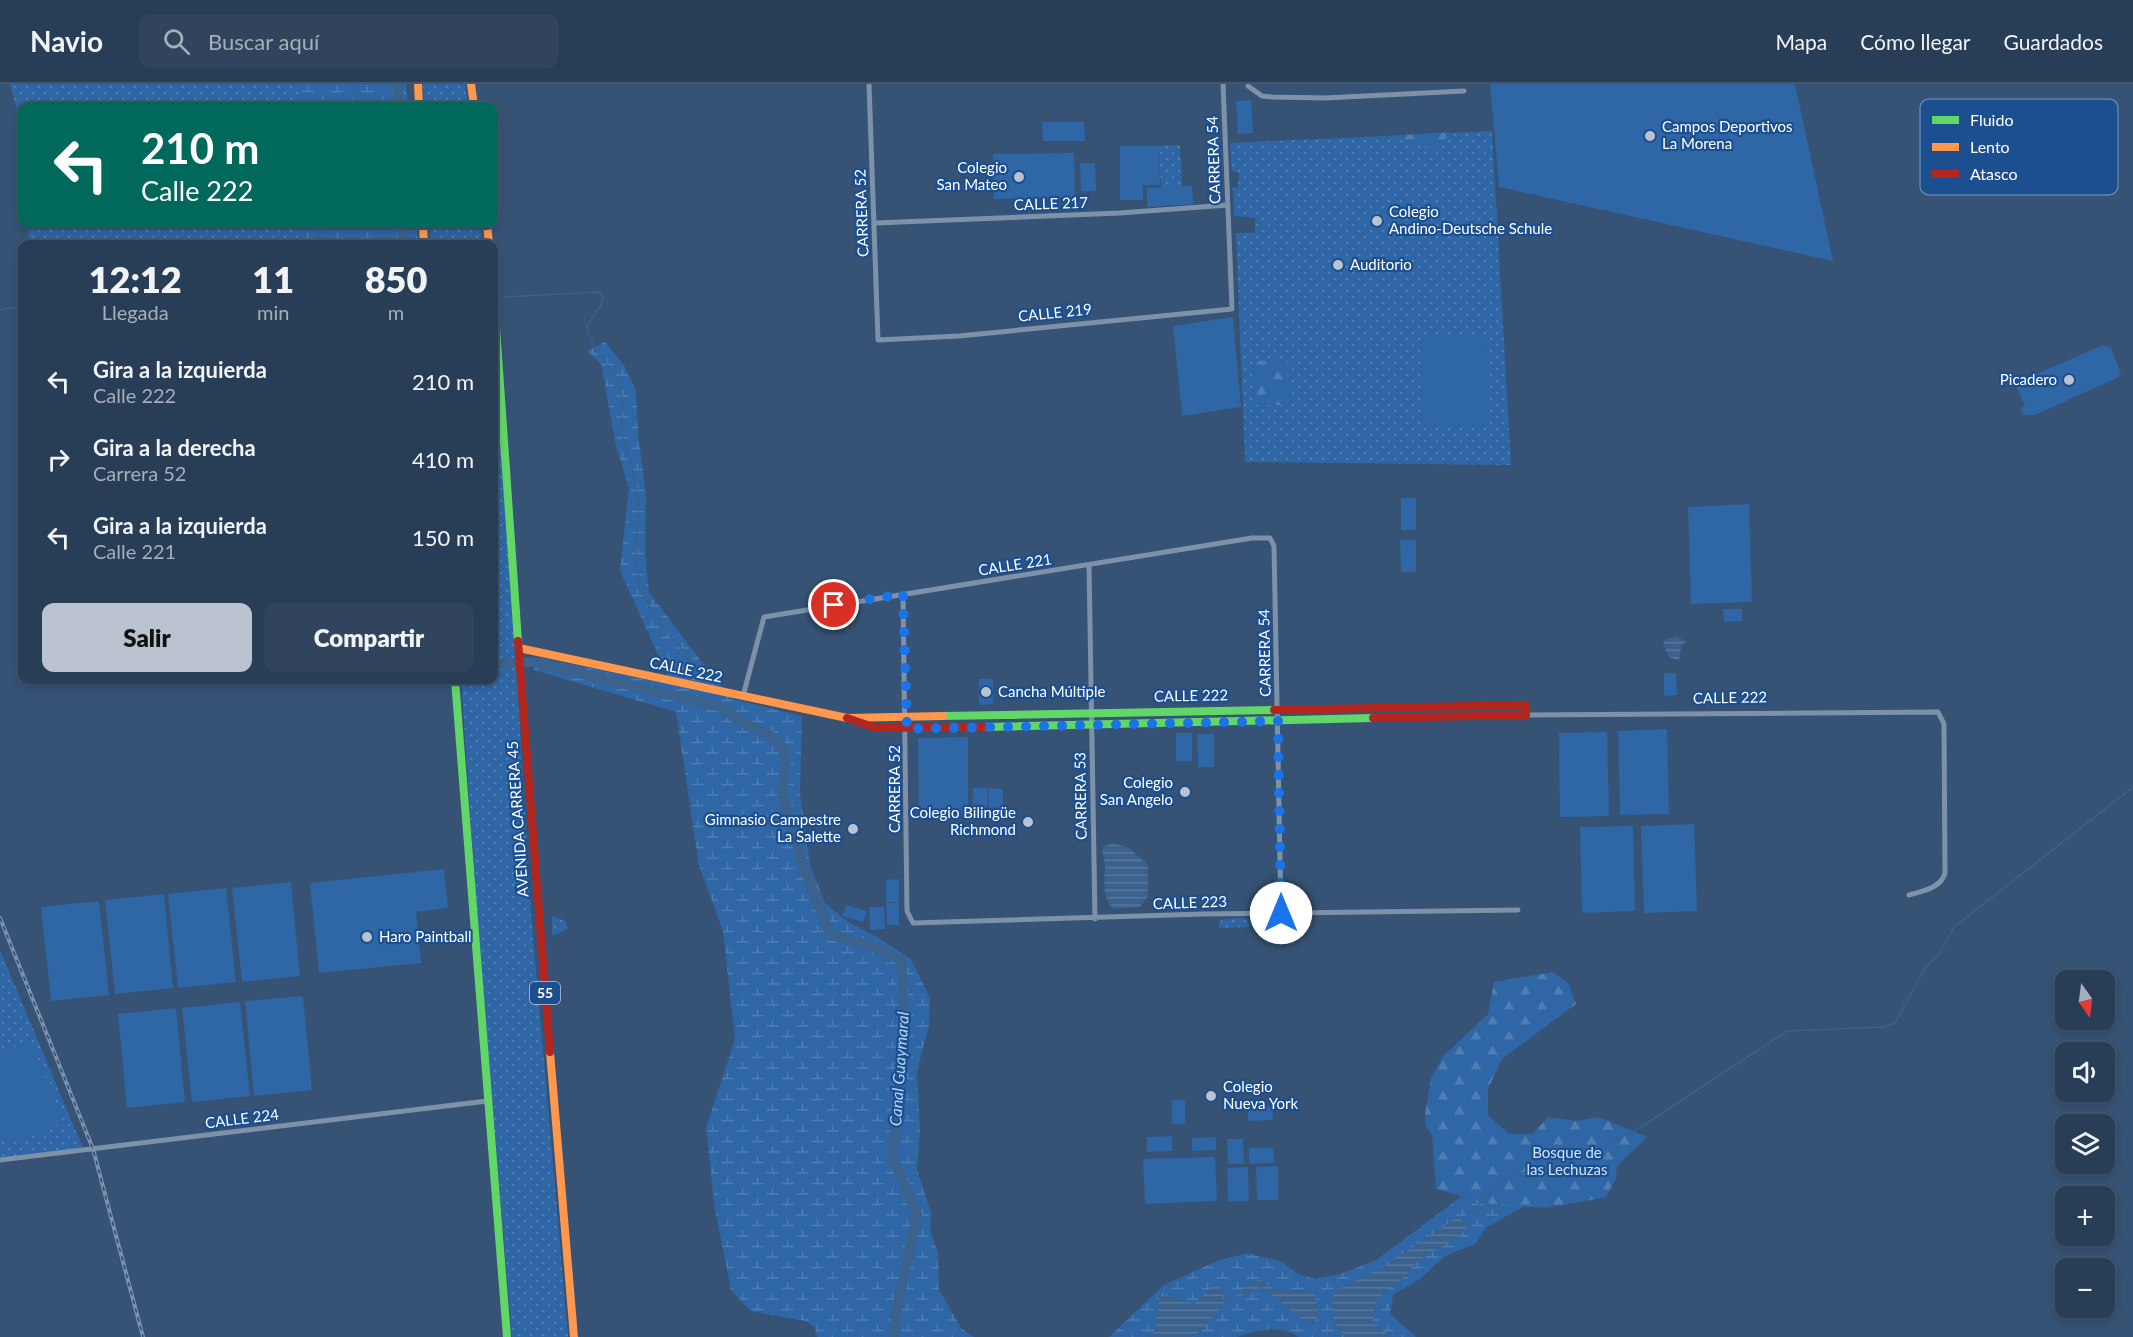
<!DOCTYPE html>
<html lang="es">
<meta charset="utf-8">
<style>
:root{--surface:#283e57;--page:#30455d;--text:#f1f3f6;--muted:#a5aeba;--line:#44576d;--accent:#b9c2ce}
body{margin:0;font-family:Lato,sans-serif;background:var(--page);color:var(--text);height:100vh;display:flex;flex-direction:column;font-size:22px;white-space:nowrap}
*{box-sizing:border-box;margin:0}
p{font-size:20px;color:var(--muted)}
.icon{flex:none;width:33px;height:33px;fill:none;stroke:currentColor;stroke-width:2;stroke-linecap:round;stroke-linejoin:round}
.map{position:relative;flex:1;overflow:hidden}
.details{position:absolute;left:18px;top:156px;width:480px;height:444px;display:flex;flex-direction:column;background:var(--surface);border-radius:12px;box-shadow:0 3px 9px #0003,0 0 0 2px var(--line)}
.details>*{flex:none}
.guide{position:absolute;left:18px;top:18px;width:480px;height:126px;border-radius:12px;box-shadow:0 3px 9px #0003,0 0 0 2px var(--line);background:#00695c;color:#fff;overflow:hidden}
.needle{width:39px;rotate:166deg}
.controls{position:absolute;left:2055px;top:886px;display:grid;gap:12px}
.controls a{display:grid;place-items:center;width:60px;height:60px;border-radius:12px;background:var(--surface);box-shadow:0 3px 9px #0003,0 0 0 2px var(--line);font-size:30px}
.pin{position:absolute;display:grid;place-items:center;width:51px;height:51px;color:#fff;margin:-26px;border:3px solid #fff;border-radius:50%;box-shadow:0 2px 6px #0007}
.me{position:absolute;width:66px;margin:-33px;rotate:0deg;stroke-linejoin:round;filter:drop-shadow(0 0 4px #0008)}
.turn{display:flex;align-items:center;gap:21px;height:126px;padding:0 24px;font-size:27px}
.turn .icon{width:78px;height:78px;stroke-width:2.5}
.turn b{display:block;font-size:42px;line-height:51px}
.eta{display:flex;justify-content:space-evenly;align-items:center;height:102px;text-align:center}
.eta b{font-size:36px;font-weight:800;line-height:42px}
.primary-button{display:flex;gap:12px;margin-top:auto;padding:12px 24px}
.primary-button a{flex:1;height:69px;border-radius:12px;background:var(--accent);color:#111;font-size:24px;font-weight:800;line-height:69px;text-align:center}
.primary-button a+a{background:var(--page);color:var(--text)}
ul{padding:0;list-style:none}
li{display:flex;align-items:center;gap:18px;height:78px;padding:0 24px}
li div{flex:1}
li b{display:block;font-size:22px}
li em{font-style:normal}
header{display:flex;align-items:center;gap:36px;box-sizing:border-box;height:84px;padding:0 30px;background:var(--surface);border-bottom:2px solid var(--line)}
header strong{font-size:28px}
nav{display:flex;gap:33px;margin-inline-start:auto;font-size:21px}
.search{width:420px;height:54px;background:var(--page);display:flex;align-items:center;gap:15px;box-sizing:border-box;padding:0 21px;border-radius:12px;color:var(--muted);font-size:22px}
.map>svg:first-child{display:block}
.grass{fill:url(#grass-dots)}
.forest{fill:url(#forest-firs)}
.wetland{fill:url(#wetland-marsh)}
.garden{fill:#2f66a5}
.water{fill:url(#water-rules)}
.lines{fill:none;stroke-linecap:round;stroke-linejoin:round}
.stream{stroke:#3b618d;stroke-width:1.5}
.river{stroke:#3b618d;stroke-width:10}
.street{stroke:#7d92a8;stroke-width:5}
.fast{stroke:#63d668;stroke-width:8}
.slow{stroke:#ff974d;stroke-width:8}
.jam{stroke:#b3261e;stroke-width:8}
.rail-casing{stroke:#7e92a7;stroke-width:4}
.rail{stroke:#1b4f8f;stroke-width:1.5;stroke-dasharray:4.5;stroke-linecap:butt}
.route{stroke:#1a73e8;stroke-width:10;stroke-dasharray:0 18}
.poi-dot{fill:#b9c2ce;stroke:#1b4f8f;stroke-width:2}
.labels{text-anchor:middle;stroke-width:4.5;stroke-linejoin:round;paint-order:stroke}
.shield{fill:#1b4f8f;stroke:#bbcadd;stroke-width:1.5}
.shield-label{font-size:14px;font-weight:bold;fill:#fff}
.poi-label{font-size:15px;fill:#fff;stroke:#1b4f8f;text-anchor:start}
.street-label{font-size:15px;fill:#fff;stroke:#1b4f8f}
.park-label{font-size:15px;fill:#cfe3fa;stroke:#1b4f8f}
.water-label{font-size:16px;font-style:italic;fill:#b5d3f5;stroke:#1b4f8f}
.key{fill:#1b4f8f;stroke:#5f84b1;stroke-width:1.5}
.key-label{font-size:16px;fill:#fff}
</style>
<header>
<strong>Navio</strong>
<div class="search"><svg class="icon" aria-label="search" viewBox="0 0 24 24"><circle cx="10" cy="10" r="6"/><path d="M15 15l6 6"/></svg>Buscar aquí</div>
<nav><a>Mapa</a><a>Cómo llegar</a><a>Guardados</a></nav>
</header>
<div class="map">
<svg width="2133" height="1253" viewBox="0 0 2133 1253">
<defs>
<pattern id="grass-dots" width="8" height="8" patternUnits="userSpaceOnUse" patternTransform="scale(1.5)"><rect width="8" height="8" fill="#2f66a5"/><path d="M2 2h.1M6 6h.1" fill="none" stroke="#4e7db2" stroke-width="1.8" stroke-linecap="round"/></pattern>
<pattern id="forest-firs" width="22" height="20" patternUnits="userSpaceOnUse" patternTransform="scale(1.5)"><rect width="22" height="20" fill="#2f66a5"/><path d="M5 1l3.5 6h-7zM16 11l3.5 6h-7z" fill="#4e7db2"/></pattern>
<pattern id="wetland-marsh" width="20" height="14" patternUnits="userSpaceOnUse" patternTransform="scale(1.5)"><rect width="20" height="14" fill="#2f66a5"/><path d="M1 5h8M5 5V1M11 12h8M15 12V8" fill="none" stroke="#4e7db2"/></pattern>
<pattern id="water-rules" width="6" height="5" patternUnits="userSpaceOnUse" patternTransform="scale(1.5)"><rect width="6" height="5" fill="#3b618d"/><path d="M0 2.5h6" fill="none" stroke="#58799e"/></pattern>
</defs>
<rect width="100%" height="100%" fill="#365274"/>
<path class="grass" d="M 10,0 L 406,0 L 408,22 L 22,22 L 22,47 Z
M 423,0 L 465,0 L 468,22 L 424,22 Z
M 1492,47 L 1511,381 L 1245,378 L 1236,149 L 1255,149 L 1255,134 L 1234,132 L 1233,104 L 1238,104 L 1239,89 L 1232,87 L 1230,59 Z
M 1180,61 L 1182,103 L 1161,104 L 1159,62 Z
M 28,140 L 416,140 L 418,160 L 29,160 Z
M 430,140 L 480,140 L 482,160 L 431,160 Z
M 494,276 L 514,544 L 531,829 L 568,1253 L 512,1253 L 477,830 L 461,596 L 494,596 Z
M 552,832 L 566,837 L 567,845 L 552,852 Z
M 1243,834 L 1248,837 L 1249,843 L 1219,844 L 1219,838 L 1223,835 Z
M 0,866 L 83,1064 L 0,1074 Z"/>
<path class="forest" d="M 1451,48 L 1435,66 L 1385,52 Z
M 1287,276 L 1289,321 L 1254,321 L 1252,277 Z
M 1553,888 L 1568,899 L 1576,920 L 1502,975 L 1488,1005 L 1488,1031 L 1509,1050 L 1533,1050 L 1548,1033 L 1577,1037 L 1599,1033 L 1647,1053 L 1617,1082 L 1616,1095 L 1606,1113 L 1546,1124 L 1491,1120 L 1436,1105 L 1432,1051 L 1426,1042 L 1425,1030 L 1431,994 L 1443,972 L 1488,930 L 1494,898 Z"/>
<path class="wetland" d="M 296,0 L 403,0 L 405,22 L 305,22 Z
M 300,140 L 413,140 L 413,160 L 302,160 Z
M 605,258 L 624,281 L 636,307 L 638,349 L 646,410 L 645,471 L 649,508 L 710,589 L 733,615 L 802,632 L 800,709 L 810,781 L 825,819 L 847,837 L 877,853 L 911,875 L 930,914 L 929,942 L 917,987 L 920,1047 L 917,1085 L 931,1129 L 930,1145 L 938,1169 L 939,1205 L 961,1244 L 974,1253 L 817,1253 L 815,1244 L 806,1237 L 750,1227 L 731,1206 L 715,1126 L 706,1044 L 735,955 L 723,847 L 699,782 L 676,628 L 534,586 L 535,573 L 672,601 L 620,487 L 629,404 L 616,362 L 601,280 L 587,267 Z
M 1462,1112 L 1491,1120 L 1524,1122 L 1486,1144 L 1475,1160 L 1445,1172 L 1420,1195 L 1393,1211 L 1390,1230 L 1416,1253 L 1299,1253 C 1277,1240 1260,1246 1237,1253 L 1109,1253 L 1164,1201 L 1217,1177 L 1247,1169 L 1283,1178 L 1296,1189 L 1315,1195 L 1343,1189 L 1376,1176 Z"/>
<path class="garden" d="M 1490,0 L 1795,0 L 1833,177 L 1499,103 Z
M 1251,16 L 1253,49 L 1238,50 L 1236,17 Z
M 1042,38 L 1084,38 L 1085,57 L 1043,57 Z
M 1159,62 L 1160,101 L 1143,101 L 1143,116 L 1120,116 L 1120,62 Z
M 1074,69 L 1075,113 L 994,115 L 993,70 Z
M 1080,79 L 1095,79 L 1096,107 L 1081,107 Z
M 1192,102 L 1193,120 L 1147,123 L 1147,104 Z
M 1233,233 L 1241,323 L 1182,332 L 1173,242 Z
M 1486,253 L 1488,341 L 1423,343 L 1420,255 Z
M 2103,261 L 2111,264 L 2121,289 L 2119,293 L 2035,331 L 2024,331 L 2020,324 L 2025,321 L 2016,303 L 2018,298 Z
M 1401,414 L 1416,414 L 1416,446 L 1401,446 Z
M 1749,420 L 1752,518 L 1691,520 L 1688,423 Z
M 1400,456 L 1416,456 L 1416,488 L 1401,488 Z
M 1723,525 L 1742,525 L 1742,537 L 1724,538 Z
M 1664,589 L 1676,589 L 1677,611 L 1664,612 Z
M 979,595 L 993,595 L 993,620 L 979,621 Z
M 1667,645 L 1669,730 L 1620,731 L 1618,647 Z
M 1607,648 L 1609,732 L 1560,733 L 1559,649 Z
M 1176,649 L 1192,649 L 1192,677 L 1176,677 Z
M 1197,650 L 1214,650 L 1214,683 L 1198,683 Z
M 968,653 L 968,732 L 919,733 L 918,654 Z
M 973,704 L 988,704 L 987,732 L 972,732 Z
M 989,704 L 1003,705 L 1003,733 L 988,733 Z
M 1694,740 L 1697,827 L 1644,829 L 1641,742 Z
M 1633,742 L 1635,827 L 1582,829 L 1580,743 Z
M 444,785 L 448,824 L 416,828 L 421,879 L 319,889 L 310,799 Z
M 899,795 L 899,818 L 886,818 L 886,796 Z
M 291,798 L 300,892 L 242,898 L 232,804 Z
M 226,804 L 236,898 L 178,904 L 168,810 Z
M 164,810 L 173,904 L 115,910 L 105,816 Z
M 99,817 L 109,911 L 51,917 L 41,823 Z
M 886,819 L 899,819 L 899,841 L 887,841 Z
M 846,821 L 867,827 L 863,838 L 842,832 Z
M 869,823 L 884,823 L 885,845 L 870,846 Z
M 303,912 L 312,1006 L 254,1012 L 245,917 Z
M 240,918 L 250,1012 L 192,1018 L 182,924 Z
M 176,924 L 185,1018 L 127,1024 L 118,930 Z
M 31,957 L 63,1039 L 6,1061 L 0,1047 L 0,969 Z
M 1172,1016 L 1185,1016 L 1185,1040 L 1172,1040 Z
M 1272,1023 L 1273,1036 L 1248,1037 L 1248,1024 Z
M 1172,1052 L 1172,1067 L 1147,1068 L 1147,1053 Z
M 1216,1053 L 1216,1066 L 1192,1067 L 1192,1054 Z
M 1227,1055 L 1243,1055 L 1244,1080 L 1228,1080 Z
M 1249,1064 L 1273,1064 L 1274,1079 L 1249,1080 Z
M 1215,1073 L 1217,1117 L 1145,1120 L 1143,1075 Z
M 1278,1082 L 1278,1116 L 1257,1116 L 1256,1083 Z
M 1248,1083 L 1249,1117 L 1228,1117 L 1227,1084 Z"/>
<path class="water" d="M 1675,552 L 1686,557 L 1681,563 L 1679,577 L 1669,573 L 1663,561 L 1665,556 Z
M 1113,759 L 1129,764 L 1148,781 L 1148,812 L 1140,823 L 1114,825 C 1102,816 1104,796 1105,783 C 1105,777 1102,770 1102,763 Z
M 1457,1133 L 1470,1140 C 1456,1157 1439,1163 1421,1175 C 1414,1179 1411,1186 1405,1192 C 1387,1208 1373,1211 1373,1239 L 1392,1253 L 1346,1253 C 1332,1243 1330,1222 1335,1207 L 1380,1185 Z
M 1261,1195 C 1278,1215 1292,1201 1315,1210 L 1318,1229 L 1315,1239 C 1298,1237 1279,1214 1262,1204 L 1225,1218 L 1203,1245 L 1192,1253 L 1149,1253 L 1156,1245 L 1159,1214 L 1166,1211 L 1194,1220 L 1214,1201 L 1225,1207 L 1222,1215 L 1241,1210 L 1246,1201 Z"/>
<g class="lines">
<path class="stream" d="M 456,6 L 457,22
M 348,22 L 358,0
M 467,140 L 468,160
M 318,160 L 321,140
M 504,213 L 599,208 L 603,213 L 601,221 L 587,242 C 590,269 615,281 621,309 C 624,322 620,336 622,349 C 627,372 637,392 638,416 C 638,438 634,478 639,498 C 649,536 682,565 708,593
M 0,226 L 22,222
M 1462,1136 L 1507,1094 L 1589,1070 L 1644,1041 L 1787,947 L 1883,943 L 1895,939 L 1926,882 L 1938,872 L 1954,843 L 2133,703
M 1260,1203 L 1269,1208
M 1316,1220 L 1332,1219"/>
<path class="river" d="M 397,0 L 399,22
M 402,140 L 403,160
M 494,580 L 533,578 L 721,623 L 739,637 L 770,651 L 783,664 L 786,679 L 782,709 L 805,787 L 831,851 L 871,862 L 901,876 L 905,946 L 892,1073 L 917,1131 L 897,1224 L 894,1253"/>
<path class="street" d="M 869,0 L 878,256 L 959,252 L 1232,225 L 1223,0
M 1248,2 L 1262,12 L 1272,13 L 1325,14 L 1464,7
M 875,139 L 1120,129 L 1228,121
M 1089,481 L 1095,835
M 903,510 L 907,827 L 913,839 L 1204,830 L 1518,826
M 743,612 L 764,533 L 1252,454 L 1270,454 L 1274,462 L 1281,829
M 1526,631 L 1938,628 L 1944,640 L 1945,789 C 1941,804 1923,807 1909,811
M 0,1076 L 487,1017"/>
<path class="fast" d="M 494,215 L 518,557
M 455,596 L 507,1253
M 943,632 L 1274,626
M 984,643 L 1373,634"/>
<path class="slow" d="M 418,0 L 419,22
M 471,0 L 474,22
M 423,140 L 424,160
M 487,140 L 489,160
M 519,564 L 847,634 L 943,632
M 550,968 L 574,1253"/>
<path class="jam" d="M 518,557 L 550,968
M 1274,626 L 1526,621 L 1526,631 L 1373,634
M 847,634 L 876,644 L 984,643"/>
<g class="rail-casing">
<path id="rail" d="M 0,834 L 93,1065 L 143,1253"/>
</g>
<use href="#rail" class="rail"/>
</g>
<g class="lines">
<path class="route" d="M 834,521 L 903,510 L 907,645 L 1278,637 L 1281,829"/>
</g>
<g class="poi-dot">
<circle cx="1650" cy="52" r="6"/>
<circle cx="1019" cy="93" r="6"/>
<circle cx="1377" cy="137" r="6"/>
<circle cx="1338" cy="181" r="6"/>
<circle cx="2069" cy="296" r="6"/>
<circle cx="986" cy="608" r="6"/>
<circle cx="1185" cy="708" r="6"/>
<circle cx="1028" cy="738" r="6"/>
<circle cx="853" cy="745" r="6"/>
<circle cx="367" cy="853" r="6"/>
<circle cx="1211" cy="1012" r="6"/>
</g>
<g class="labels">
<rect class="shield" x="530" y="898" width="30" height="22" rx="4.5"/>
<g class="shield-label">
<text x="545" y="914">55</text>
</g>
<g class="poi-label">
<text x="1662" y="48">Campos Deportivos<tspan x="1662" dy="17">La Morena</tspan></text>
<text x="1007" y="89" text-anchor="end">Colegio<tspan x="1007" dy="17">San Mateo</tspan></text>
<text x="1389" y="133">Colegio<tspan x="1389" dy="17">Andino-Deutsche Schule</tspan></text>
<text x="1350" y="186">Auditorio</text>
<text x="2057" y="301" text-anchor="end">Picadero</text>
<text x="998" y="613">Cancha Múltiple</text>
<text x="1173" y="704" text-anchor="end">Colegio<tspan x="1173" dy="17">San Angelo</tspan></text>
<text x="1016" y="734" text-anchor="end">Colegio Bilingüe<tspan x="1016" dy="17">Richmond</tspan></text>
<text x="841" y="741" text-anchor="end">Gimnasio Campestre<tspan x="841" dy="17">La Salette</tspan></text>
<text x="379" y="858">Haro Paintball</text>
<text x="1223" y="1008">Colegio<tspan x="1223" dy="17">Nueva York</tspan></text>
</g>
<g class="street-label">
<text transform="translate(1214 76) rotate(-92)" y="5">CARRERA 54</text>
<text transform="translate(1051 120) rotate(-2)" y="5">CALLE 217</text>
<text transform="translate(862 129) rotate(-92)" y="5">CARRERA 52</text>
<text transform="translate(1055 229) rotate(-6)" y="5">CALLE 219</text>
<text transform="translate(1015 481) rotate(-9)" y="5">CALLE 221</text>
<text transform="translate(1265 569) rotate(-91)" y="5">CARRERA 54</text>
<text transform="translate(686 586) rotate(12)" y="5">CALLE 222</text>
<text transform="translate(1191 612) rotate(-1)" y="5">CALLE 222</text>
<text transform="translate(1730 614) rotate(-1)" y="5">CALLE 222</text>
<text transform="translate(895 705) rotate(-90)" y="5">CARRERA 52</text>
<text transform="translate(1081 712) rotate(-91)" y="5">CARRERA 53</text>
<text transform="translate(518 735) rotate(-94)" y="5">AVENIDA CARRERA 45</text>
<text transform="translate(1190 819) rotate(-2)" y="5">CALLE 223</text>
<text transform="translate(242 1035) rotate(-7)" y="5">CALLE 224</text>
</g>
<g class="park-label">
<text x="1567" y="1074">Bosque de<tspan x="1567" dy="17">las Lechuzas</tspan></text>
</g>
<g class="water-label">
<text transform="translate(899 985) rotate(-86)" y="6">Canal Guaymaral</text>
</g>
</g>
<rect x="1920" y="15" width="198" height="96" rx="9" class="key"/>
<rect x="1932" y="32" width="27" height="8" fill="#63d668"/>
<rect x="1932" y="59" width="27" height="8" fill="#ff974d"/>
<rect x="1932" y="86" width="27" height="8" fill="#b3261e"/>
<g class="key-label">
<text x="1970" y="42">Fluido</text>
<text x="1970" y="69">Lento</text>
<text x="1970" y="96">Atasco</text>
</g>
</svg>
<div class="controls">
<a><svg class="needle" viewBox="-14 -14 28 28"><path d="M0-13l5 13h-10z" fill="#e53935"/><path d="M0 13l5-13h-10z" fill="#a5aeba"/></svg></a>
<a><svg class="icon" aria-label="sound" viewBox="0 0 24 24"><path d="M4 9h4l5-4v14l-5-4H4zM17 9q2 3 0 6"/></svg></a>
<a><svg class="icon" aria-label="layers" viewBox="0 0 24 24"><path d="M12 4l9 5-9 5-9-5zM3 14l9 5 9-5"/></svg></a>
<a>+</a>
<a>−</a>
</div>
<div class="pin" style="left:834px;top:521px;background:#d93025"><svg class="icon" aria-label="arrive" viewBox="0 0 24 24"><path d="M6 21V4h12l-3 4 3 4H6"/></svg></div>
<svg class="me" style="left:1281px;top:829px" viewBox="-20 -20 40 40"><circle r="19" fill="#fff"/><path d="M0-13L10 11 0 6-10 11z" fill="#1a73e8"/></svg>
<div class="guide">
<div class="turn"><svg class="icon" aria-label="left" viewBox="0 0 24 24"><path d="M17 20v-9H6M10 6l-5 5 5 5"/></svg><div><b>210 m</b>Calle 222</div></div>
</div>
<section class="details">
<div class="eta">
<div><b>12:12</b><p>Llegada</p></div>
<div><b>11</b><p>min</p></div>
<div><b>850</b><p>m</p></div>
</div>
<ul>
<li><svg class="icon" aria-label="left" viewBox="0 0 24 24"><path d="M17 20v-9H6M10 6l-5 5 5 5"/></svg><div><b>Gira a la izquierda</b><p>Calle 222</p></div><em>210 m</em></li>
<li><svg class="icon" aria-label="right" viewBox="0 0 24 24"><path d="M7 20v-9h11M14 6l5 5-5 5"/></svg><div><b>Gira a la derecha</b><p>Carrera 52</p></div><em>410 m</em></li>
<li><svg class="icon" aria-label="left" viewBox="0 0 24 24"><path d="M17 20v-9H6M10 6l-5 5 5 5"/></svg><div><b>Gira a la izquierda</b><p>Calle 221</p></div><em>150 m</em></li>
</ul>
<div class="primary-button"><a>Salir</a><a>Compartir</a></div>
</section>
</div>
